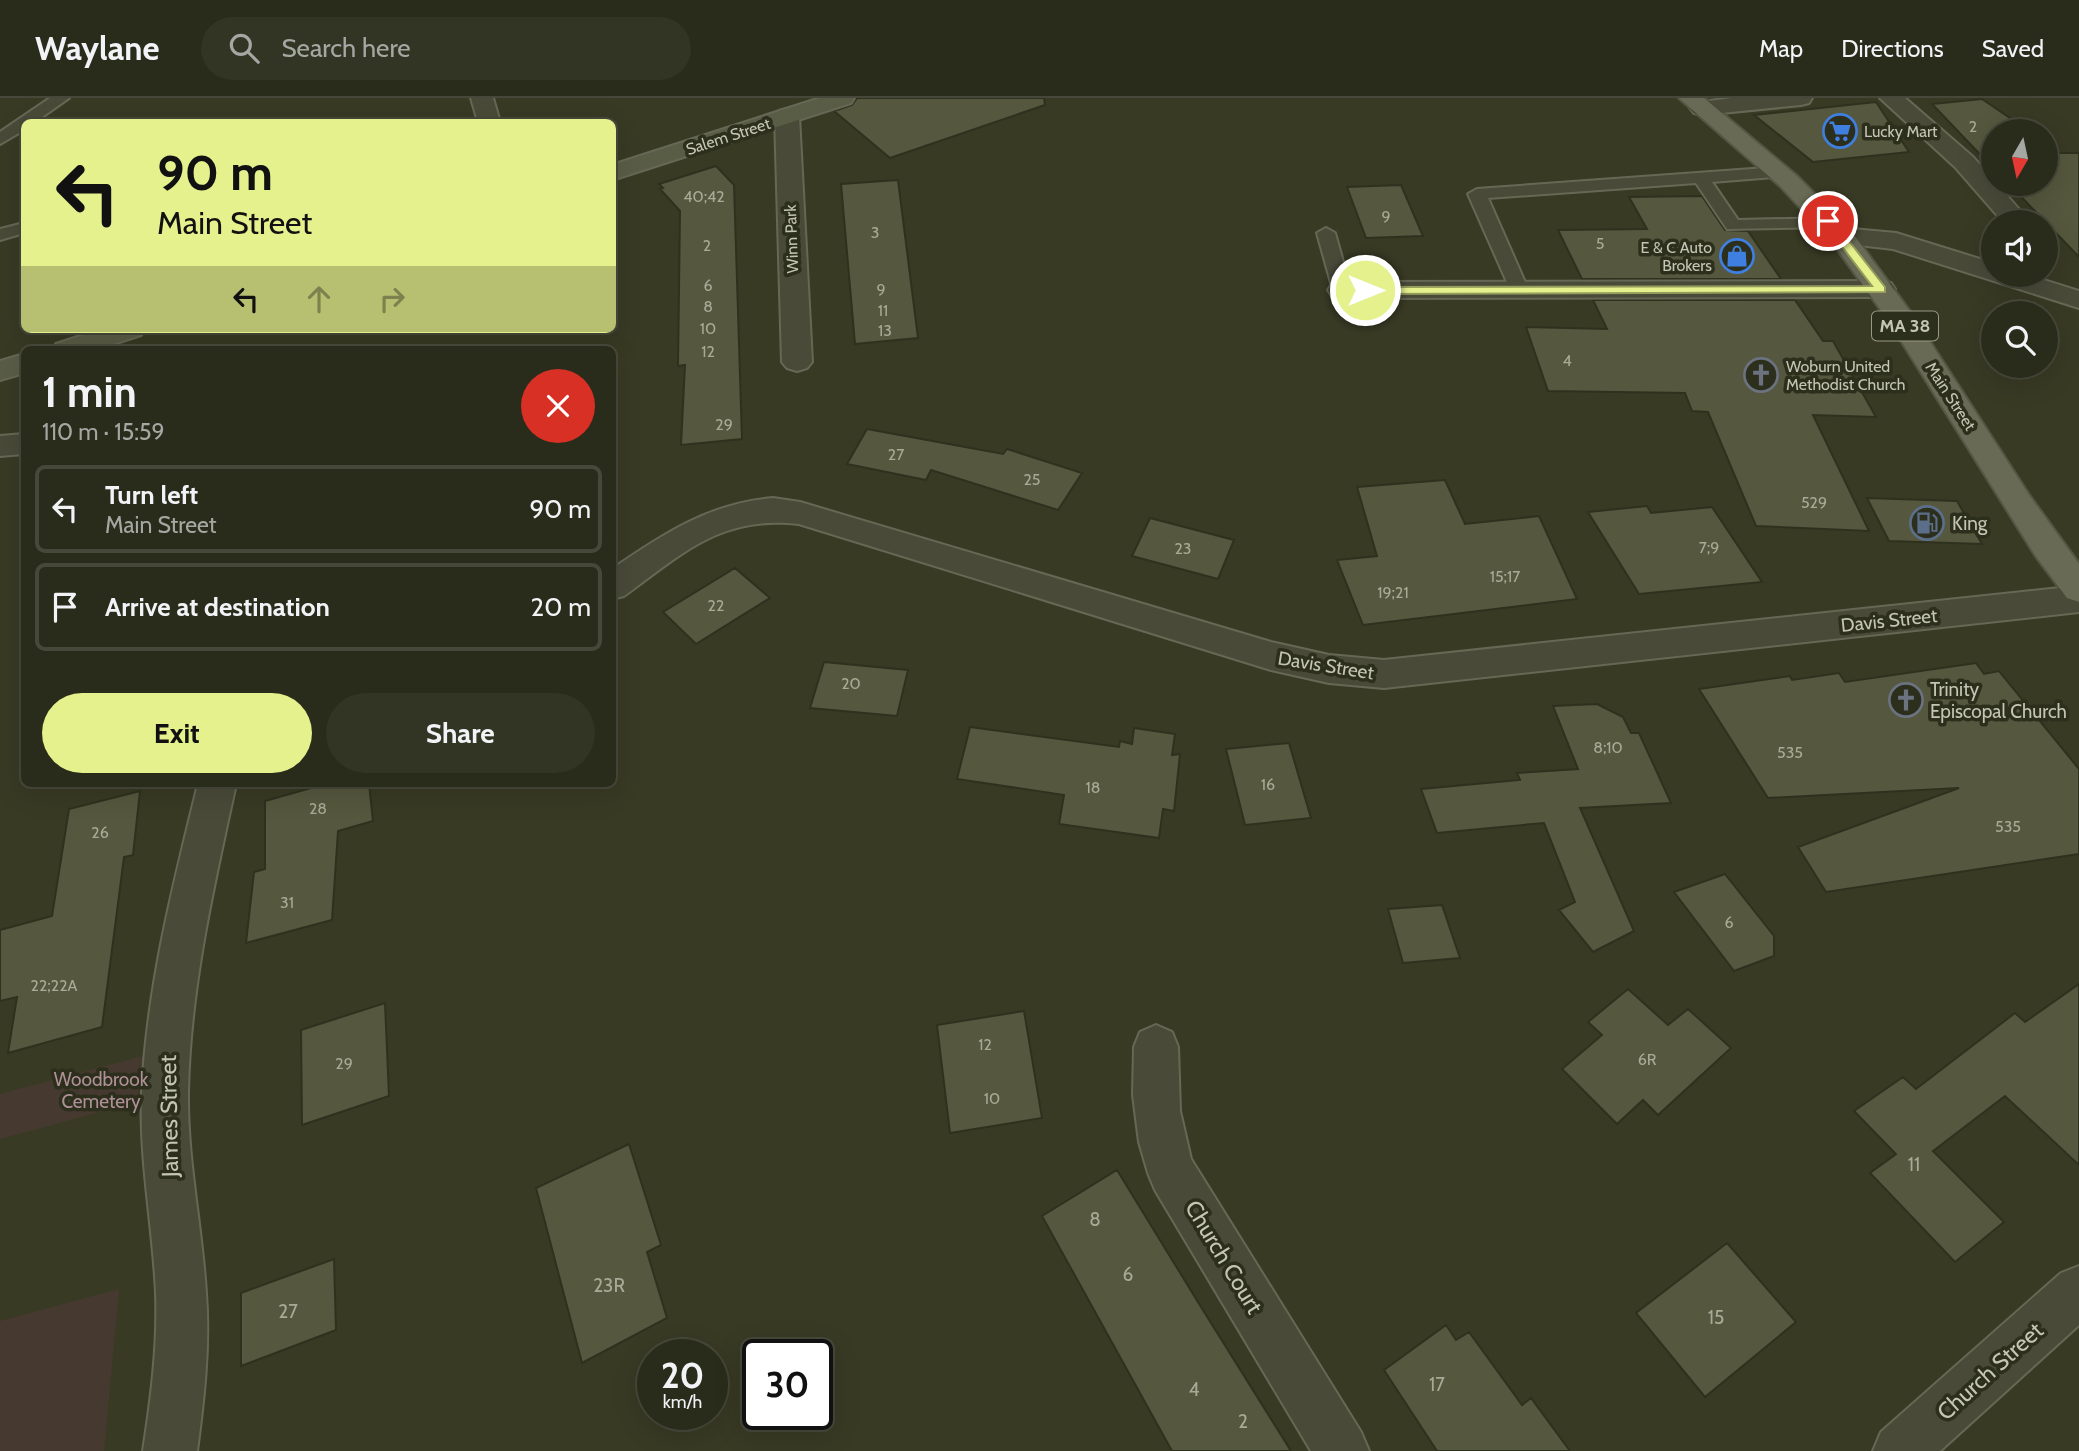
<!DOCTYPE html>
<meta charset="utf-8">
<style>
:root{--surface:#2a2c1b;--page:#323424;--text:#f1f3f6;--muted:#a5a7a3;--line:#46483a;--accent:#e5f18d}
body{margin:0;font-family:Cabin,sans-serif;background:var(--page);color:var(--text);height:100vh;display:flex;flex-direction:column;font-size:26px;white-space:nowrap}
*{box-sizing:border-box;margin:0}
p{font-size:23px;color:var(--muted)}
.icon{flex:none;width:38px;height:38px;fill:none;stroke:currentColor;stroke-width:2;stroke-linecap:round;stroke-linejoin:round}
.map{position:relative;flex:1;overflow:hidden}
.details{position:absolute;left:21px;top:248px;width:595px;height:441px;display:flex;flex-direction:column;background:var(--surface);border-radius:10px;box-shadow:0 7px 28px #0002,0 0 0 2px var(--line)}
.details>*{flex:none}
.banner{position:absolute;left:21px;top:21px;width:595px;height:214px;border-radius:10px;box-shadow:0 7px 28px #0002,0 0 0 2px var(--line);background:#e5f18d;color:#111;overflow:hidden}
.needle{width:46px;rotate:189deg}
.fabs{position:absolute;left:1981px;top:21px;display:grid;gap:14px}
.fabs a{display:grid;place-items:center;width:77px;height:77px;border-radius:50%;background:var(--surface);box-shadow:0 7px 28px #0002,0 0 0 2px var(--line);font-size:35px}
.speed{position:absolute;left:637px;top:1241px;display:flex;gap:14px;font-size:35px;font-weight:700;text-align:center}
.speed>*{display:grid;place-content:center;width:91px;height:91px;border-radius:50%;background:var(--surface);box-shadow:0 7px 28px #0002,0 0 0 2px var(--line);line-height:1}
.speed small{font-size:18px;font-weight:400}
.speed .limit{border:4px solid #111;border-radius:10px;background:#fff;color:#111}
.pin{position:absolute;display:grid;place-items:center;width:60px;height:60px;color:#fff;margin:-30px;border:4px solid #fff;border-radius:50%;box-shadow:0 2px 7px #0007}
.me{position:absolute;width:77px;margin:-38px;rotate:90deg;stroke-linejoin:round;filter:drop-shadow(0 0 5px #0008)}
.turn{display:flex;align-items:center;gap:24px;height:147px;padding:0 21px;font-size:32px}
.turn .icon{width:91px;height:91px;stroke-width:2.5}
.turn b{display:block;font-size:49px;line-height:60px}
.lanes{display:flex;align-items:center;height:66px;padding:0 21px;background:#0003;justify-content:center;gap:35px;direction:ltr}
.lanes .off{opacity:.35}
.round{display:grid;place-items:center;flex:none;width:74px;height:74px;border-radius:37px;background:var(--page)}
.head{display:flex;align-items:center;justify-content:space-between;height:119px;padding:0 21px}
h1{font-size:42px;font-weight:700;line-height:52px}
.primary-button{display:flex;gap:14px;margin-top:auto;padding:14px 21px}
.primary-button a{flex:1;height:80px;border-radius:42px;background:var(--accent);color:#111;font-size:28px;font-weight:700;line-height:80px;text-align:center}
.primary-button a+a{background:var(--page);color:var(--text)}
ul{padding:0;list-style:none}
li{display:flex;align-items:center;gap:21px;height:88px;margin:0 14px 10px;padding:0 7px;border:4px solid var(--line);border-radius:10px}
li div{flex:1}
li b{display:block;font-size:26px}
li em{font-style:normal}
header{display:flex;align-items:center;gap:42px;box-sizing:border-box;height:98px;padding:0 35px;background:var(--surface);border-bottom:2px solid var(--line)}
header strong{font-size:33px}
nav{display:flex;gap:38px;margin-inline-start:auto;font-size:24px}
.search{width:490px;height:63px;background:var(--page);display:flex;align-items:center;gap:18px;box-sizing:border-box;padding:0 24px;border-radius:38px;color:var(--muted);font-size:26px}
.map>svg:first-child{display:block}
.green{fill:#463a30}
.building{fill:#55573e;stroke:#2f311f;stroke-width:2}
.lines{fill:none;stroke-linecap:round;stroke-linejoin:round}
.lane-casing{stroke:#666856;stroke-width:4}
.street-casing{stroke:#666856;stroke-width:4}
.secondary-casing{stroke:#666856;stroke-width:4}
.primary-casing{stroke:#545644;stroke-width:4}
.lane{fill:#494a38;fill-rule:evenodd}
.street{fill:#494a38;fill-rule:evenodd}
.secondary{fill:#5a5d46;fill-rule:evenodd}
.primary{fill:#686a56;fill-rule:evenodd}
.route{fill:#e5f18d;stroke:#959d5c;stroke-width:2}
.labels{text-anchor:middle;stroke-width:7;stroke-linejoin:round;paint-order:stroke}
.number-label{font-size:16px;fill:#a8aa96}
.far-poi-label{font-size:16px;fill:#c4c6b3;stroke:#2d2f1d;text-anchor:start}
.far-street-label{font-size:16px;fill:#c4c6b3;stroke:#2d2f1d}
.shield{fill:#2d2f1d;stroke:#979986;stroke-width:2}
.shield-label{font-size:18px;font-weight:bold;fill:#c4c6b3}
.poi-label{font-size:19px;fill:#c4c6b3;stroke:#2d2f1d;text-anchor:start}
.street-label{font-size:19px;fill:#c4c6b3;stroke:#2d2f1d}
.park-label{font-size:19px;fill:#b09098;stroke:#2d2f1d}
.near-number-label{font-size:19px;fill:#a8aa96}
.near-street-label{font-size:23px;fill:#c4c6b3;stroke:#2d2f1d}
</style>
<header>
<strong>Waylane</strong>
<div class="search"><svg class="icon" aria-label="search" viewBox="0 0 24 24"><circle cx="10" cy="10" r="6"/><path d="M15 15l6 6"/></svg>Search here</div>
<nav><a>Map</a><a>Directions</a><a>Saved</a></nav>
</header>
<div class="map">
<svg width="2079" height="1353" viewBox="0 0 2079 1353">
<rect width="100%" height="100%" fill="#383a24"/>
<path class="green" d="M 143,958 L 137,1004 L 0,1041 L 0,996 Z
M 119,1191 L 104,1353 L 0,1353 L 0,1223 Z"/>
<path class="building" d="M 857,0 L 1044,0 L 1045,7 L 890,60 L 834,13 L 852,7 Z
M 1982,1 L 2029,33 L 1993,33 L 1993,70 L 1932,6 Z
M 1876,4 L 1909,54 L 1813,64 L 1754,17 Z
M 2046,46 L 2058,55 L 2079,55 L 2079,159 L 2009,86 L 2046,86 Z
M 716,68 L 734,87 L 742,341 L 681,347 L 685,267 L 678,268 L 680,113 L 660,91 L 663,90 L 659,86 Z
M 898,82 L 918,240 L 855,246 L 841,86 Z
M 1401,87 L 1423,138 L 1366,140 L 1347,89 Z
M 1702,98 L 1725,132 L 1748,133 L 1781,181 L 1582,181 L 1558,132 L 1647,131 L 1629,99 Z
M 1593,202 L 1795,202 L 1823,243 L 1833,243 L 1876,319 L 1813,317 L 1869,433 L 1756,428 L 1708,314 L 1692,313 L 1685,295 L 1548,293 L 1526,229 L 1607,231 Z
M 867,331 L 1003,356 L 1007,351 L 1082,375 L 1058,412 L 931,372 L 926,382 L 847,366 Z
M 1445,382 L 1465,426 L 1539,418 L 1577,501 L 1363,527 L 1337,462 L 1377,458 L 1357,389 Z
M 1867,400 L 1957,403 L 1982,446 L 1889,443 Z
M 1647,408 L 1651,415 L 1712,409 L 1762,484 L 1639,496 L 1588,414 Z
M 1150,420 L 1234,442 L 1218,481 L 1132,458 Z
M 735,470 L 770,500 L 696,546 L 663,514 Z
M 824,564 L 908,572 L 897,618 L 810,610 Z
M 1976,565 L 1984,576 L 1999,573 L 2079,671 L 2079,756 L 1826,794 L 1798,749 L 1959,690 L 1768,700 L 1699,591 L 1790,578 L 1792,582 L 1839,575 L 1845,584 Z
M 1597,606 L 1623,619 L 1631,635 L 1639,635 L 1671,705 L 1580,710 L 1634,833 L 1593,854 L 1559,812 L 1575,804 L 1544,725 L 1437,735 L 1421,691 L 1520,682 L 1517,675 L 1578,671 L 1553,608 Z
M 970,629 L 1119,649 L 1120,643 L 1132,646 L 1134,630 L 1175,636 L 1172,657 L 1180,656 L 1174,713 L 1163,711 L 1159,740 L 1059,726 L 1064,697 L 957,681 Z
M 1289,645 L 1311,720 L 1245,727 L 1226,651 Z
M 325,686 L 369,686 L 373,723 L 338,733 L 332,822 L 246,845 L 254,774 L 265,771 L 265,703 Z
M 140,693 L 133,757 L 124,759 L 102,929 L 8,955 L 17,899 L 0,903 L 0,832 L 52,818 L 69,711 Z
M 1725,776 L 1774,838 L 1774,858 L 1734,873 L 1674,794 Z
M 1442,807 L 1460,860 L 1403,865 L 1388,811 Z
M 2079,886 L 2079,1067 L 2005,998 L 1933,1053 L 2004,1124 L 1955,1164 L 1870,1075 L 1896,1056 L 1854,1013 L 1903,979 L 1916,991 L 2015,915 L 2025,924 Z
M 1628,891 L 1668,927 L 1688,911 L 1731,950 L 1658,1017 L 1643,1002 L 1617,1026 L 1562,971 L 1602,937 L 1588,924 Z
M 385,905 L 389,998 L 302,1027 L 301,932 Z
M 1024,913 L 1042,1020 L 950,1035 L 937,927 Z
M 629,1046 L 661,1147 L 647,1154 L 667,1220 L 582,1265 L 536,1090 Z
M 1117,1072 L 1201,1209 L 1291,1353 L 1172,1353 L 1042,1118 Z
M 1727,1145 L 1796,1224 L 1705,1299 L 1636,1215 Z
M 334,1161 L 336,1232 L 241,1268 L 241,1195 Z
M 1446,1227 L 1456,1242 L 1469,1234 L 1522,1307 L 1531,1300 L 1570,1353 L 1437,1353 L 1384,1272 Z"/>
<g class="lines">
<g class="lane-casing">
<path id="lane" d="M 50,0 L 69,0 L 35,24 L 24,24 L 24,32 L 0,46 L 0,34 Z
M 1780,69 L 1788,74 L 1786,78 L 1712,84 L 1738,122 L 1830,120 L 1839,125 L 1836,129 L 1727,131 L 1696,85 L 1488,100 L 1528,191 L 1519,197 L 1510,191 L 1468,96 L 1477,91 Z
M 24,125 L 24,135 L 0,142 L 0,131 Z
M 1326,130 L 1335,135 L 1351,192 L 1349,196 L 1342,198 L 1333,192 L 1317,135 Z"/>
</g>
<g class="street-casing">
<path id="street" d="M 471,0 L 493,0 L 500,24 L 478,24 Z
M 1732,0 L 1812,0 L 1809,5 L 1801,7 L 1702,17 L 1694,15 L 1690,10 L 1694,5 Z
M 1880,0 L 1905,0 L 1973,59 L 1993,82 L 1993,86 L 1997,86 L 2030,124 L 2003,124 L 1955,69 Z
M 787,11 L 795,13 L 799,18 L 812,264 L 807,270 L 797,273 L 787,270 L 782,264 L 775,18 L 779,13 Z
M 1841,130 L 1896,135 L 1993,165 L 1993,177 L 2028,177 L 2079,193 L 2079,210 L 1893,151 L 1832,144 L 1828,138 L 1832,132 Z
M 1881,183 L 1891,185 L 1895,191 L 1891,197 L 1881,199 L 1342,200 L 1332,198 L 1328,192 L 1332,186 L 1342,184 Z
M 24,336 L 24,356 L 0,358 L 0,338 Z
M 773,400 L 800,404 L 1271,544 L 1329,557 L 1384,562 L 2079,488 L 2079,514 L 1384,590 L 1329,585 L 1271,572 L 799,426 C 721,417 683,455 624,498 L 612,501 L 612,471 C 663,436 710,405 773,400 Z
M 198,686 L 236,686 C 214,787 190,890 188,994 C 187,1062 202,1128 206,1195 C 210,1248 204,1301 197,1353 L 143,1353 C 151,1301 158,1248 156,1195 C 153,1128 139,1061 142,994 C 147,889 173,787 198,686 Z
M 1156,927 L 1172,934 L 1178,949 L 1180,1013 L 1191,1061 L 1361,1334 L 1369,1353 L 1311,1353 L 1155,1092 L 1148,1075 L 1139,1044 L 1133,997 L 1134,949 L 1140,934 Z
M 2079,1168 L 2079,1227 L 1940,1353 L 1873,1353 L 1881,1334 L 2061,1175 Z"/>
</g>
<g class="secondary-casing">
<path id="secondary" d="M 820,0 L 854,0 L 851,5 L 612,82 L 612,67 Z
M 102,231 L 145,231 L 141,237 L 95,252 L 52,252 L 56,246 Z
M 24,256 L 24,275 L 0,282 L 0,263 Z"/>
</g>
<g class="primary-casing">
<path id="primary" d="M 1679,0 L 1704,0 L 1797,78 L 1851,133 L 1914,219 L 2029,397 L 2079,466 L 2079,504 L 2067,500 L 2035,457 L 1890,225 L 1833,145 L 1780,88 Z"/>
</g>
<use href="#lane" class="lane"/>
<use href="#street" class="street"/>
<use href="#secondary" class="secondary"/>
<use href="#primary" class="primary"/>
</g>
<path class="route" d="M 1824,120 L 1831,120 L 1885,189 L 1885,194 L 1365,196 L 1360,192 L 1365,189 L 1872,188 L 1824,125 Z"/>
<defs>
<g id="supermarket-ring" transform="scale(1.75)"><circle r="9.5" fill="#2d2f1d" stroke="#3f7fe0" stroke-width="1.5"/><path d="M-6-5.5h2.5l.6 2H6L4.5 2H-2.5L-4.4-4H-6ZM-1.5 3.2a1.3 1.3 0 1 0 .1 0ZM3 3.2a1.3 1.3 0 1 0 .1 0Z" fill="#3f7fe0"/></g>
<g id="shop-ring" transform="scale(1.75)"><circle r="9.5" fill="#2d2f1d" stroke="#3f7fe0" stroke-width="1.5"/><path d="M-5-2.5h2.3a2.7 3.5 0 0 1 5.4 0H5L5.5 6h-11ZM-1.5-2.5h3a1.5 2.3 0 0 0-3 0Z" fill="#3f7fe0"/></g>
<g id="church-ring" transform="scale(1.75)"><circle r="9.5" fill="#2d2f1d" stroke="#6b7280" stroke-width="1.5"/><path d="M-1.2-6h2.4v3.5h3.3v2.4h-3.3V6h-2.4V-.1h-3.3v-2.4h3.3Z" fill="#6b7280"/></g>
<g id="fuel-ring" transform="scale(1.75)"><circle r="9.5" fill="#2d2f1d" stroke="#5c6f8a" stroke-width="1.5"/><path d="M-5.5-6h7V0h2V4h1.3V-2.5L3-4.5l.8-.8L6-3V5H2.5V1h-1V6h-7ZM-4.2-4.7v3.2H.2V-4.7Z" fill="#5c6f8a"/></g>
</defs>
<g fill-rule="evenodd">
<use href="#supermarket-ring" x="1840" y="33"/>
<use href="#shop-ring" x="1737" y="158"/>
<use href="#church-ring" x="1761" y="277"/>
<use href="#fuel-ring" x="1927" y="425"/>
<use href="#church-ring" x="1906" y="602"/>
</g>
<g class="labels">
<g class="number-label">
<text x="1973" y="34">2</text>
<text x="704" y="104">40;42</text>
<text x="1386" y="124">9</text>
<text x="875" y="140">3</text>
<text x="1600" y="151">5</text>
<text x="707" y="153">2</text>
<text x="708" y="193">6</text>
<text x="881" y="197">9</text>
<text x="708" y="214">8</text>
<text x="883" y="218">11</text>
<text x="708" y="236">10</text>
<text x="885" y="238">13</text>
<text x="708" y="259">12</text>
<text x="1567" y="268">4</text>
<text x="724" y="332">29</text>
<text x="896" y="362">27</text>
<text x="1032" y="387">25</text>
<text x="1814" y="410">529</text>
<text x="1709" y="455">7;9</text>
<text x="1183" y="456">23</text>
<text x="1505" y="484">15;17</text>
<text x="1393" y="500">19;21</text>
<text x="716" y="513">22</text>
<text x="851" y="591">20</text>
<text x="1608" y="655">8;10</text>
<text x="1790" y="660">535</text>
<text x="1268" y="692">16</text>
<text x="1093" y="695">18</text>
<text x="318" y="716">28</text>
<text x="2008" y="734">535</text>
<text x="100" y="740">26</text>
<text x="287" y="810">31</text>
<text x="1729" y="830">6</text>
<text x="54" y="893">22;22A</text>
<text x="985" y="952">12</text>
<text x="1647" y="967">6R</text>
<text x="344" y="971">29</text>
<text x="992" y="1006">10</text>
</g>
<g class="far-poi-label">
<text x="1864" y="39">Lucky Mart</text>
<text x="1712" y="155" text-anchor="end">E &amp; C Auto<tspan x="1712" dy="18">Brokers</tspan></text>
<text x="1786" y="274">Woburn United<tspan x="1786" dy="18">Methodist Church</tspan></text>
</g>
<g class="far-street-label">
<text transform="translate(728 38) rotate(-18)" y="6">Salem Street</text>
<text transform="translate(791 141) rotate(-92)" y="6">Winn Park</text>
<text transform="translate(1951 298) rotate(57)" y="6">Main Street</text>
</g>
<rect class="shield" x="1872" y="213.5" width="66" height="29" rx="5"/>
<g class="shield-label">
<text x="1905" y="234">MA 38</text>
</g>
<g class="poi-label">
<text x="1952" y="432">King</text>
<text x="1930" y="598">Trinity<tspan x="1930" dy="22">Episcopal Church</tspan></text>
</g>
<g class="street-label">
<text transform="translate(1889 522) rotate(-6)" y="7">Davis Street</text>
<text transform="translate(1326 567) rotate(9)" y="7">Davis Street</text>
</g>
<g class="park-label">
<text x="101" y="988">Woodbrook<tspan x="101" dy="22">Cemetery</tspan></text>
</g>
<g class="near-number-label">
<text x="1914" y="1073">11</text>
<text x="1095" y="1128">8</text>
<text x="1128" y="1183">6</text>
<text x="609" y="1194">23R</text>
<text x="288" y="1220">27</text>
<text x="1716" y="1226">15</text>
<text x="1437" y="1293">17</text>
<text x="1194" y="1298">4</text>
<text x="1243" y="1330">2</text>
</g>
<g class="near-street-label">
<text transform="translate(169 1018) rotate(-91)" y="8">James Street</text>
<text transform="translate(1224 1159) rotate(59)" y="8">Church Court</text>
<text transform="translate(1990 1273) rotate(-42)" y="8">Church Street</text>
</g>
</g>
</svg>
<div class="fabs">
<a><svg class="needle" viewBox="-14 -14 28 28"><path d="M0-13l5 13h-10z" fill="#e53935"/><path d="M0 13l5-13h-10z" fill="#a5a7a3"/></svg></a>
<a><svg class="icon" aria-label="sound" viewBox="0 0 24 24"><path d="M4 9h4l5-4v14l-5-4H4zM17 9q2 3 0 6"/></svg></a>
<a><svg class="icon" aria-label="search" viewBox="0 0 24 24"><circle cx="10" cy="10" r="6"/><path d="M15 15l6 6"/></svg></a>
</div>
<div class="speed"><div>20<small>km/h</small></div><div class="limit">30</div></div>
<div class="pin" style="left:1828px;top:123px;background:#d93025"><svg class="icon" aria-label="arrive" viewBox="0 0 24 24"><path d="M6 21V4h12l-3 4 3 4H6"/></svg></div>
<svg class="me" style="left:1365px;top:192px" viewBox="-20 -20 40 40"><circle r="17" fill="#e5f18d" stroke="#fff" stroke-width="3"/><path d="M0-11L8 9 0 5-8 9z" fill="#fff"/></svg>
<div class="banner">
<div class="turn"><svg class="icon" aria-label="left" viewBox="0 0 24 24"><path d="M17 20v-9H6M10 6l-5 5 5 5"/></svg><div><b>90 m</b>Main Street</div></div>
<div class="lanes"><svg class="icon" aria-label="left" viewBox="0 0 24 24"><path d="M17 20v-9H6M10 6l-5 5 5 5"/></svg><svg class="icon off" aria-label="ahead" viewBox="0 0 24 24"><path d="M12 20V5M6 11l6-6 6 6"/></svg><svg class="icon off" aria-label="right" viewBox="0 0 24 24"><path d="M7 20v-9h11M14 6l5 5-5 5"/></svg></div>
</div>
<section class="details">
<div class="head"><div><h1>1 min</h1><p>110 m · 15:59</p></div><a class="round" style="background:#d93025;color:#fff"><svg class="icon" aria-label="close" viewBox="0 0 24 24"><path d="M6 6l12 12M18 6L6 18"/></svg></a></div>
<ul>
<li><svg class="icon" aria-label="left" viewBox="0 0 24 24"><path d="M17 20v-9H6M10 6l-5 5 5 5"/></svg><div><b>Turn left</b><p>Main Street</p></div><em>90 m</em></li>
<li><svg class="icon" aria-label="arrive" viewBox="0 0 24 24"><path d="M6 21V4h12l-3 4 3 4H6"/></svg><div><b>Arrive at destination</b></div><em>20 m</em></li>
</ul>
<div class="primary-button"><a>Exit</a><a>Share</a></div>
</section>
</div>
